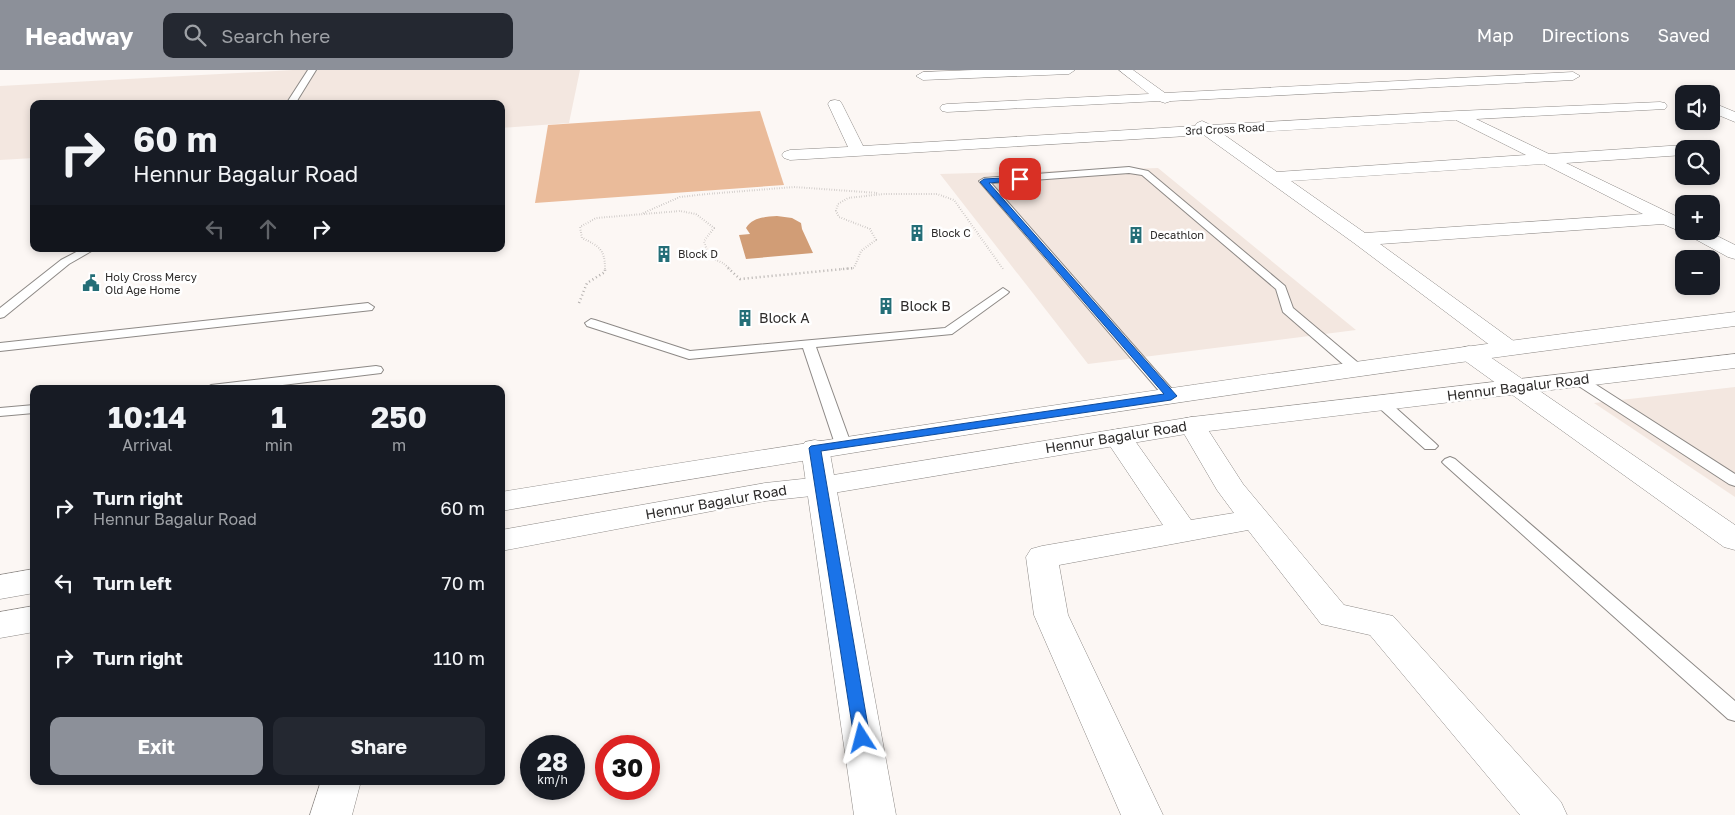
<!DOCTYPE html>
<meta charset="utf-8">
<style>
:root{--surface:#171b24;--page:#242831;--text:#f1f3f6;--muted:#9ea1a6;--accent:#8c9099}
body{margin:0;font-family:"Golos Text",sans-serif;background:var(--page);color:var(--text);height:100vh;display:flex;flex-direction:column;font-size:19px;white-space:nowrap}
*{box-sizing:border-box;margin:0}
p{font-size:16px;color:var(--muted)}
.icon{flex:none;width:28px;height:28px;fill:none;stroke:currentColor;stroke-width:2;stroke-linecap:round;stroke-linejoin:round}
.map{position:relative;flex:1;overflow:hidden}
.details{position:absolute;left:30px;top:315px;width:475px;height:400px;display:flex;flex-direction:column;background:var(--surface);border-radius:10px;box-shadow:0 2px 8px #0003}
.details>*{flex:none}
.guide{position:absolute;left:30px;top:30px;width:475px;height:152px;border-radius:10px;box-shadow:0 2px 8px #0003;background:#171b24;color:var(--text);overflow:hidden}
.fabs{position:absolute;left:1675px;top:15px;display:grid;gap:10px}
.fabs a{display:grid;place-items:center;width:45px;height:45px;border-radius:10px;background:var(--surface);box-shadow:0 2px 8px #0003;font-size:25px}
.speed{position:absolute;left:520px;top:665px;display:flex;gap:10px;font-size:25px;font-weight:700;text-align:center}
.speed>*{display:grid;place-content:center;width:65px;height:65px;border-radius:50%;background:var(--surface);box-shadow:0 2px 8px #0003;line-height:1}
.speed small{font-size:12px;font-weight:400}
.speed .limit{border:8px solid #d22;background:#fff;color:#111}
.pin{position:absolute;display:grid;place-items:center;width:42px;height:42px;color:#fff;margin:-21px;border-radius:10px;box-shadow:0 2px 8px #0006}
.me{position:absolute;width:55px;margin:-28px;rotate:351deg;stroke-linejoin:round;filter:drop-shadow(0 0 4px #0008)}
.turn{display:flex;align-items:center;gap:18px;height:105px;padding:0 20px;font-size:22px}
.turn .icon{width:65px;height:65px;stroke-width:2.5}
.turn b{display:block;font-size:35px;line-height:42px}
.lanes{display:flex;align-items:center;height:48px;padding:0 20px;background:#0003;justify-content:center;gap:25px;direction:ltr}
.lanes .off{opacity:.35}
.eta{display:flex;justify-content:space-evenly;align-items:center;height:85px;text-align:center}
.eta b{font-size:30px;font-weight:700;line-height:35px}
.primary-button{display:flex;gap:10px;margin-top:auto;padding:10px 20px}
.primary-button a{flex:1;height:58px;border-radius:10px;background:var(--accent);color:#fff;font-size:20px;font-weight:700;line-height:58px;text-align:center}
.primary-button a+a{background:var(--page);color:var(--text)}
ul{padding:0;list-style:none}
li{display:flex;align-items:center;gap:15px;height:75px;padding:0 20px}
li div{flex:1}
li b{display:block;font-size:19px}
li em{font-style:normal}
header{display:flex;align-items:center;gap:30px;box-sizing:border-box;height:70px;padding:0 25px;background:var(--accent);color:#fff}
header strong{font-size:24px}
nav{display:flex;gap:28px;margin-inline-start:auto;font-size:18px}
.search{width:350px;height:45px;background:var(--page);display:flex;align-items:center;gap:12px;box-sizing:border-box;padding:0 18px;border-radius:10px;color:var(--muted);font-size:19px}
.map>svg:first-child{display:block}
.built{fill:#f3e7e0}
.green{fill:#eabb9a}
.water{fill:#d19d76}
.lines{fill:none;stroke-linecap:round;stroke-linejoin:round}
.service-casing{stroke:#8d8986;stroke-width:2}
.minor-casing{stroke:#8d8986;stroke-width:1}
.primary-casing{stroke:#8d8986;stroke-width:1}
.path-far1{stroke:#b3afad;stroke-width:2;stroke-dasharray:0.5 2;stroke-linecap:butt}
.path{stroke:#b3afad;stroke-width:2.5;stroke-dasharray:1 3;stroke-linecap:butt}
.service{fill:#fff;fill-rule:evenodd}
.minor{fill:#fff;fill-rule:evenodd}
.primary{fill:#fff;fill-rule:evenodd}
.route{fill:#1a73e8;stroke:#114b97}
.labels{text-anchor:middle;stroke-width:5;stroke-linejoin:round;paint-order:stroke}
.far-street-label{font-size:11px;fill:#2d2b2a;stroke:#fff}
.far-poi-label{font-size:11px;fill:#2d2b2a;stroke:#fff;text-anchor:start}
.poi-label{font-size:14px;fill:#2d2b2a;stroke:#fff;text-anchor:start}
.street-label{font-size:14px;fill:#2d2b2a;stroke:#fff}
</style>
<header>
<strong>Headway</strong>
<div class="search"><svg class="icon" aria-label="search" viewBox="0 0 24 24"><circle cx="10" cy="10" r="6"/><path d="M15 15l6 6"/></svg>Search here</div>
<nav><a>Map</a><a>Directions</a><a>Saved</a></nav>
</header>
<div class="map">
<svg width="1735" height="745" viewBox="0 0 1735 745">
<rect width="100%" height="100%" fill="#fcf7f4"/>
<path class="built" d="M 293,0 L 580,0 L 569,53 L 501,58 L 501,34 L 34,34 L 34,88 L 0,90 L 0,16 Z
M 1158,98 L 1356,260 L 1088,294 L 940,104 Z
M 1735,317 L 1735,427 L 1594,333 Z"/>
<path class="green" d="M 760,41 L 784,115 L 535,133 L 548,55 Z"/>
<path class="water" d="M 777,146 L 792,148 L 801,153 L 802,159 L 813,183 L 746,189 L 739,165 L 750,164 L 746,158 C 753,147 765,147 777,146 Z"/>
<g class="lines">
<g class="service-casing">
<path id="service" d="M 308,0 L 316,0 L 295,34 L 286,34 Z
M 1129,97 L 1148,101 L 1285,216 L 1293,238 L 1362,296 L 1364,299 L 1362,302 L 1352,302 L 1283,242 L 1276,219 L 1142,105 L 1129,103 L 991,113 L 1178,326 L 1176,329 L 1166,329 L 979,111 L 984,108 Z
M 82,179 L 95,179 L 69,194 L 4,247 L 0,248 L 0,238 L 61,190 Z
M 1003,218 L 1009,222 L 1007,224 L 952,264 L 816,277 L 851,374 L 848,377 L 838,377 L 835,374 L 803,278 L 689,289 L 587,256 L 585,253 L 591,249 L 595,250 L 690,281 L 945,258 Z
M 368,233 L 374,237 L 372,240 L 0,281 L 0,273 Z
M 376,296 L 381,297 L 383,300 L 381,303 L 249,319 L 204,319 L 211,315 Z
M 1579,306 L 1584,307 L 1735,404 L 1735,416 L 1729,414 L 1574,313 L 1572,310 Z
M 1382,329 L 1387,330 L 1435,373 L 1438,376 L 1435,379 L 1425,379 L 1377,336 L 1375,333 L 1377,330 Z
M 34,335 L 34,343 L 0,346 L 0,338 Z
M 1450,387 L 1455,389 L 1735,631 L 1735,651 L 1728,649 L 1445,395 L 1442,392 L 1445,389 Z"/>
</g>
<g class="minor-casing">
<path id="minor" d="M 974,0 L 1075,0 L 1069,4 L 923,10 L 916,6 L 923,2 Z
M 1119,0 L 1133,0 L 1165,23 L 1573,2 L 1580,6 L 1573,10 L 1171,31 L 1165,33 L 1159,31 L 947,42 L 942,41 L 940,38 L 942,35 L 947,34 L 1149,24 Z
M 835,30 L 840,31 L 842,34 L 863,76 L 1195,56 L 1197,53 L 1202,51 L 1211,55 L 1458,41 L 1660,32 L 1665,33 L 1667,36 L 1665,39 L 1476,49 L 1549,84 L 1684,75 L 1690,77 L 1691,79 L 1684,79 L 1684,85 L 1566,93 L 1684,150 L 1684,161 L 1707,161 L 1735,175 L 1735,189 L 1728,187 L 1684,163 L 1663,154 L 1380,174 L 1515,272 L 1519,277 L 1515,282 L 1507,284 L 1499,282 L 1354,173 L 1204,65 L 790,90 L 784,88 L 782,85 L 784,82 L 790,80 L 848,77 L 828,34 L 830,31 ZM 1456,50 L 1526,85 L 1277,102 L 1223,64 ZM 1544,94 L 1643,144 L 1365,163 L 1291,111 Z
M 1711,32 L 1735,42 L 1735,52 L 1711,42 Z
M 1469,276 L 1477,278 L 1735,455 L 1735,480 L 1724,477 L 1461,288 L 1457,283 L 1461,278 Z
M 1192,347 L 1201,349 L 1243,414 L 1344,535 L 1393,546 L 1561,732 L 1567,745 L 1520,745 L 1370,565 L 1321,554 L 1248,460 L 1059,495 L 1068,545 L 1163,745 L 1121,745 L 1034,545 L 1026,487 L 1031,479 L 1042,476 L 1163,455 L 1104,367 L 1108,361 L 1118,359 L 1128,361 L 1191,450 L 1234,443 L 1217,420 L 1179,355 L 1183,349 Z
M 815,370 L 825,372 L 829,378 L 896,745 L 854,745 L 801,378 L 805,372 Z
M 321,711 L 361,711 L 352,745 L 310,745 Z"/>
</g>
<g class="primary-casing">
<path id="primary" d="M 1735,242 L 1735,256 C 1322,308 911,371 501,441 L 501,422 C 912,355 1322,293 1735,242 Z
M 1735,284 L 1735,298 L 1192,363 L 821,425 L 765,431 L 501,481 L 501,460 L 765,413 L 821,407 L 1192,347 Z
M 34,499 L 34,523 L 0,529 L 0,505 Z
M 34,536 L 34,562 L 0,568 L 0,542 Z"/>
</g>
<path class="path-far1" d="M 643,143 L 680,127 L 707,124 L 794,117 L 878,123
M 605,199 C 605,179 599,176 582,168 L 580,157 L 596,148 L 680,141 L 696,144 L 714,158 L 704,171 L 709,187 L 723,193 L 730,199
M 841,199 L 854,198 L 861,181 L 876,170 L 870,159 L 839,147 L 836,141 L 838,134 L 848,128 L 883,124 L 937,124 L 954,130 L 1003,199"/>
<path class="path" d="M 728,198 L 740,209 L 854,198
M 579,233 L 587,213 L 605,202 L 605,198"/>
<use href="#service" class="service"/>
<use href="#minor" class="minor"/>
<use href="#primary" class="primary"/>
</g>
<path class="route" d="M 1020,107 L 1024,109 L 1023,110 L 989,113 L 1177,326 L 1171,330 L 821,381 L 870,668 L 868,672 L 862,674 L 857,672 L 854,668 L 809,378 L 811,376 L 1164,324 L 980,112 L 984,109 Z"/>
<defs>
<g id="building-bare" transform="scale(1.35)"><path d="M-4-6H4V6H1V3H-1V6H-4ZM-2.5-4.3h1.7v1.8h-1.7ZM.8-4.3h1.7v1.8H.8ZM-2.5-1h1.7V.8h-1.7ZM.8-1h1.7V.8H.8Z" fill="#246e77" stroke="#fff" stroke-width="2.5" paint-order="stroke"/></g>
<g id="civic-bare" transform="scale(1.35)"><path d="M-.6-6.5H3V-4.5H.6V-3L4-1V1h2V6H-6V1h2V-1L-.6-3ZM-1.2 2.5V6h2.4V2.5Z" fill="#246e77" stroke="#fff" stroke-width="2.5" paint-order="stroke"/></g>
</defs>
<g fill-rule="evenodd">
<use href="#building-bare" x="917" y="163"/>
<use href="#building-bare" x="1136" y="165"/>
<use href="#building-bare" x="664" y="184"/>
<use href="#civic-bare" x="91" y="213"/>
<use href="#building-bare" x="886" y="236"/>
<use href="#building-bare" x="745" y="248"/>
</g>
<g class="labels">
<g class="far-street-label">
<text transform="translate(1225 59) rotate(-3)" y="4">3rd Cross Road</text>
</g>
<g class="far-poi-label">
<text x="931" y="167">Block C</text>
<text x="1150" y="169">Decathlon</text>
<text x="678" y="188">Block D</text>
<text x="105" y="211">Holy Cross Mercy<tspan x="105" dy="13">Old Age Home</tspan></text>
</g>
<g class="poi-label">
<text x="900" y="241">Block B</text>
<text x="759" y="253">Block A</text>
</g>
<g class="street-label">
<text transform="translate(1518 317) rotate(-7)" y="5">Hennur Bagalur Road</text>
<text transform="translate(1116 367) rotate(-9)" y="5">Hennur Bagalur Road</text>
<text transform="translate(716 432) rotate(-10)" y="5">Hennur Bagalur Road</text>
</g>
</g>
</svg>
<div class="fabs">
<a><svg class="icon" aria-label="sound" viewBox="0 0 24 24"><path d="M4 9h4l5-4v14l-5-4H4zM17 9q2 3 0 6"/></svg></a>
<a><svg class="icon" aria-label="search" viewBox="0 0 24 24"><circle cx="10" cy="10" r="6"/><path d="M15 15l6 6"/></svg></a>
<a>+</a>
<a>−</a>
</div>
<div class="speed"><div>28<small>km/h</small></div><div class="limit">30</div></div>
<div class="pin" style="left:1020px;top:109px;background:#d93025"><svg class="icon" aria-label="arrive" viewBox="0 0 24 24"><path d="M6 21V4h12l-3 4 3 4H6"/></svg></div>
<svg class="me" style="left:862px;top:668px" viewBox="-20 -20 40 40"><path d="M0-17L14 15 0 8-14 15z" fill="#1a73e8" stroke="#fff" stroke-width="4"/></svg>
<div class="guide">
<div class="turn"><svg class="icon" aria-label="right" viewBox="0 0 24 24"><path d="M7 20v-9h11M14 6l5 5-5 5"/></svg><div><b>60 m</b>Hennur Bagalur Road</div></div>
<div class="lanes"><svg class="icon off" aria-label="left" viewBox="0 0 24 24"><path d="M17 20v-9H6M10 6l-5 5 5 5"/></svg><svg class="icon off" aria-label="ahead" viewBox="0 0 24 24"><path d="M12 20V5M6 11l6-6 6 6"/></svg><svg class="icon" aria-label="right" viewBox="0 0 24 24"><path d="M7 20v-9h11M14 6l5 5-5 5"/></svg></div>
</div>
<section class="details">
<div class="eta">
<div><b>10:14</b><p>Arrival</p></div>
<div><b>1</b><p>min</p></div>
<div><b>250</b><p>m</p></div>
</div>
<ul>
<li><svg class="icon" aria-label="right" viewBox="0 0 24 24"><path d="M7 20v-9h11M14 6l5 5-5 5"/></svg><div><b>Turn right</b><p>Hennur Bagalur Road</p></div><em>60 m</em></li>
<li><svg class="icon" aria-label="left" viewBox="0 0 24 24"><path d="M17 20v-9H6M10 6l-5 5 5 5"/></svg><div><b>Turn left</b></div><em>70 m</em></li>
<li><svg class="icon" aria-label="right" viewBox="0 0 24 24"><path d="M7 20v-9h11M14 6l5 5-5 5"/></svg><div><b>Turn right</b></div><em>110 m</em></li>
</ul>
<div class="primary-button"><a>Exit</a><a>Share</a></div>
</section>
</div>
